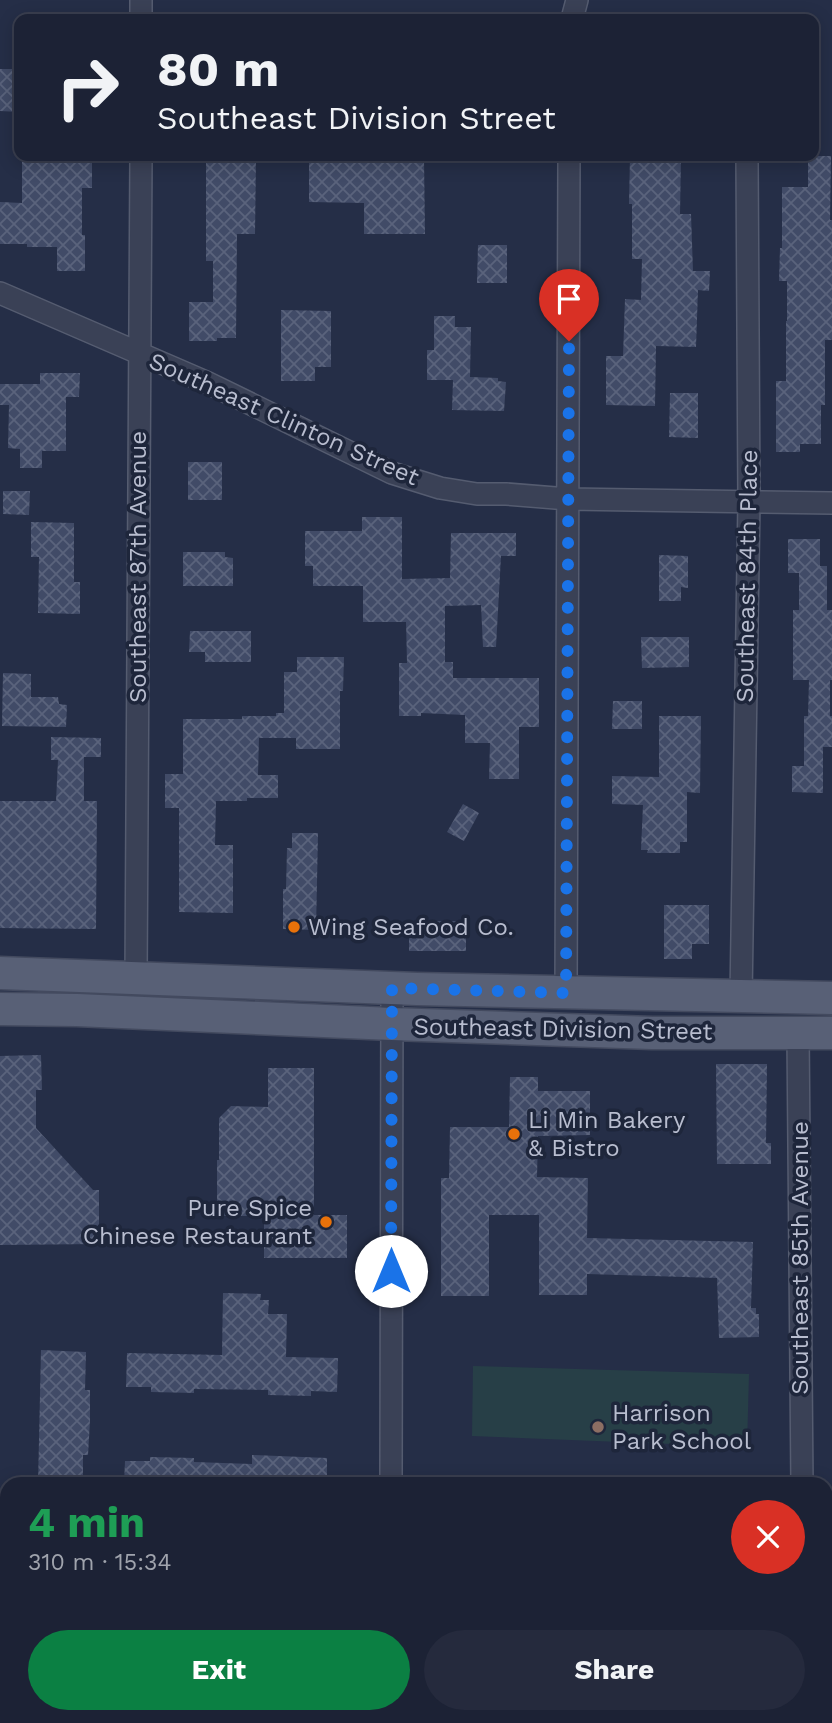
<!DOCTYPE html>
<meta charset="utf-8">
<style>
:root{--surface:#1c2235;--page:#252a3d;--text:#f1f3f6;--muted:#a0a4ad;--line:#3a3f50;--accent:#0b8043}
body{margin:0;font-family:"Work Sans",sans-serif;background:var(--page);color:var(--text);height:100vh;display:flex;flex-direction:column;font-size:26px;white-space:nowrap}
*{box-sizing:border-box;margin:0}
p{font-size:23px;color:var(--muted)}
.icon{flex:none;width:38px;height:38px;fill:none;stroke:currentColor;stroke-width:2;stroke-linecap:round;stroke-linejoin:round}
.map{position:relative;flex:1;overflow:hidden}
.panel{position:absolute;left:0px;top:1477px;width:833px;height:247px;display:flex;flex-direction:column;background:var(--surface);border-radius:21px 21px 0 0;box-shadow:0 4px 18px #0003,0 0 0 2px var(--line)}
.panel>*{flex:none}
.guide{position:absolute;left:14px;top:14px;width:805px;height:147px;border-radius:14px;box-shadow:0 4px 18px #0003,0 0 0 2px var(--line);background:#1c2235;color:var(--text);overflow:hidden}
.pin{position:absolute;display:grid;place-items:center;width:60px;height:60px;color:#fff;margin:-72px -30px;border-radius:50% 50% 50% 0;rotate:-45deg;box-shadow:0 0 7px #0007}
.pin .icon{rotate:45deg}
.me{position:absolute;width:77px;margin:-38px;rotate:0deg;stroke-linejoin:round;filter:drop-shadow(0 0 5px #0008)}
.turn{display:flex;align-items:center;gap:24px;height:147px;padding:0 28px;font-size:32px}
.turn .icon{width:91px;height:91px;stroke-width:2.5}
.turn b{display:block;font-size:49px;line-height:60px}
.round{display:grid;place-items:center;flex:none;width:74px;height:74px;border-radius:37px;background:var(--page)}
.overview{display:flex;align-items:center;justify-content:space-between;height:119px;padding:0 28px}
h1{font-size:42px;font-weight:700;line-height:52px;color:#1e9e55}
.action{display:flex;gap:14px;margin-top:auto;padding:14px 28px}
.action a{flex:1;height:80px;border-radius:42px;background:var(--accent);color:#fff;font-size:28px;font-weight:700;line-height:80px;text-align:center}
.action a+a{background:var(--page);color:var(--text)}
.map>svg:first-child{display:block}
.park{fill:url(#park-crowns)}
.garden{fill:#273f47}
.building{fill:url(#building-cross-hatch)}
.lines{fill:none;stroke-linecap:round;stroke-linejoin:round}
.minor-casing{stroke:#555c70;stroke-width:24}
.primary-casing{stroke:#434a5f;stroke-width:35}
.minor{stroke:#3a4156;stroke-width:21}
.primary{stroke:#586076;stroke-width:32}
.route{stroke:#1a73e8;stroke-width:12;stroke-dasharray:0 21.6}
.food-dot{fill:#e8710a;stroke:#1e263b;stroke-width:2.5}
.education-dot{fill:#8d6e63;stroke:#1e263b;stroke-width:2.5}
.labels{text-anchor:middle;stroke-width:7;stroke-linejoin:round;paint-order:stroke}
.street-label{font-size:24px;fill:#b8bdcf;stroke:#1e263b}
.poi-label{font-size:24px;fill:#b8bdcf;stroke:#1e263b;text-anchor:start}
</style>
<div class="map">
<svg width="832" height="1723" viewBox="0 0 832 1723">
<defs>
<pattern id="park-crowns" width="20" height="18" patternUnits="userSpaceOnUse" patternTransform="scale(1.75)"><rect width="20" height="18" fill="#273f47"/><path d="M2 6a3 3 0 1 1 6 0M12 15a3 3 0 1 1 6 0" fill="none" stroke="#445960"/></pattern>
<pattern id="building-cross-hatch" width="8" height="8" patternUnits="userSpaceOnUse" patternTransform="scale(1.75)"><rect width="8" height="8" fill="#414b67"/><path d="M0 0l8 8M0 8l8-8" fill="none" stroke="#5a637c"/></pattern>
</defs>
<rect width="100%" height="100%" fill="#252e47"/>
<path class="park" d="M 721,1717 L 775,1717 L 775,1723 L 721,1723 Z"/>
<path class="garden" d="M 473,1366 L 749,1374 L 747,1447 L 472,1436 Z"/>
<path class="building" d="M 0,69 L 19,69 L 19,112 L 0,111 Z
M 22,156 L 92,156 L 92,188 L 82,188 L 82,235 L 85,235 L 85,271 L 57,271 L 57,247 L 27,247 L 27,244 L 0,244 L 0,202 L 22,203 Z
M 206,156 L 256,156 L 255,234 L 237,234 L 236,338 L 217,338 L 217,341 L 189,341 L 189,302 L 213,302 L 213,261 L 206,261 Z
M 309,156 L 344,156 L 344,159 L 424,159 L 425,234 L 364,234 L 364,203 L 309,202 Z
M 630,156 L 681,156 L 680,214 L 691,214 L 693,271 L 710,271 L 709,291 L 698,290 L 696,347 L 656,346 L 655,406 L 606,405 L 606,356 L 623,356 L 625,299 L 641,300 L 642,259 L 632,259 L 632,204 L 629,204 Z
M 808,156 L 831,156 L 830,220 L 832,220 L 832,340 L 825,340 L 825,405 L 821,405 L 821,444 L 800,444 L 800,452 L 776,452 L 776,381 L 786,381 L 786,321 L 787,321 L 787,281 L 779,281 L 780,248 L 782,248 L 782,187 L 808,187 Z
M 478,245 L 507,245 L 507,283 L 477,283 Z
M 281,310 L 331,311 L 331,367 L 315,367 L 315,381 L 281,381 Z
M 434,316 L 455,316 L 455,327 L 471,327 L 470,377 L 498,378 L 498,381 L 506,382 L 504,411 L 452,410 L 453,380 L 427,380 L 427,350 L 434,350 Z
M 40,373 L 80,373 L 79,397 L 66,397 L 66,451 L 42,451 L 42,468 L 20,468 L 20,449 L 8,448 L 9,405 L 0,405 L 0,384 L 40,384 Z
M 670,393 L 698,393 L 698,438 L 669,437 Z
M 188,462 L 222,462 L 222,500 L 188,500 Z
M 3,491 L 30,491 L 29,515 L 3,514 Z
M 362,517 L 402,517 L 402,579 L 450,578 L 451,533 L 516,533 L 516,556 L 501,556 L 496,647 L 483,647 L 481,605 L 445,606 L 445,662 L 453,662 L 453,678 L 539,678 L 539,727 L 519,727 L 519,779 L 489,779 L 490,743 L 465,743 L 465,715 L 421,713 L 421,716 L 399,716 L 399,663 L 407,663 L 406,622 L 363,622 L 363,586 L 313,586 L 313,566 L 305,566 L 305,531 L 362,531 Z
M 31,522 L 74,523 L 74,582 L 80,582 L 80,614 L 38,613 L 39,557 L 31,557 Z
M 788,539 L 820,539 L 820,566 L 827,566 L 827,610 L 832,610 L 832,680 L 830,680 L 830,716 L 832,716 L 832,747 L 823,747 L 823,793 L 792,792 L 792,766 L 804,766 L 804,716 L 808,716 L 809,680 L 793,680 L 793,610 L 799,610 L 799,573 L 788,573 Z
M 183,552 L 225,552 L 225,557 L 233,558 L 233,586 L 183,586 Z
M 659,555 L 688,556 L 688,588 L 681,587 L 681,601 L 659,601 Z
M 190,631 L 251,631 L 251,662 L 205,662 L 205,652 L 189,652 Z
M 641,637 L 689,637 L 689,667 L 642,668 Z
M 297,657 L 344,657 L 343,691 L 340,691 L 340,749 L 296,749 L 296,738 L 259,738 L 258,775 L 278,775 L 278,798 L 247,798 L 247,801 L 216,801 L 215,845 L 233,845 L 233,913 L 179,912 L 179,808 L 165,808 L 165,774 L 183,774 L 183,719 L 242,719 L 242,716 L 276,716 L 276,713 L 284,713 L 284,672 L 297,672 Z
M 3,673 L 31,674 L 31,697 L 58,697 L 59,704 L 67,705 L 66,727 L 2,726 Z
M 613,701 L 642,701 L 642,729 L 612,729 Z
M 659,716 L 701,716 L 700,793 L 687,792 L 687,842 L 680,842 L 680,853 L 647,853 L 648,850 L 641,850 L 643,805 L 612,804 L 612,776 L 659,777 Z
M 51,737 L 101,738 L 101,757 L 84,757 L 84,801 L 97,801 L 96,929 L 0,928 L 0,801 L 56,801 L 58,760 L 51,760 Z
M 463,804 L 479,813 L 464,841 L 447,832 Z
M 292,833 L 318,833 L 316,930 L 283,929 L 283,889 L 286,889 L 287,848 L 292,848 Z
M 664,905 L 709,905 L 709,944 L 692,944 L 692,959 L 664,959 Z
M 409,921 L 466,921 L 466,951 L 409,951 Z
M 41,1055 L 42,1090 L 36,1090 L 36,1128 L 93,1190 L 99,1190 L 99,1244 L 0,1245 L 0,1056 Z
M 716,1064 L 767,1064 L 766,1143 L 771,1143 L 771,1164 L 717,1164 Z
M 268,1068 L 314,1068 L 314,1215 L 347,1215 L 347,1258 L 264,1258 L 264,1216 L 217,1216 L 217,1160 L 219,1160 L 219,1118 L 231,1106 L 268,1107 Z
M 510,1077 L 538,1077 L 538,1091 L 590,1091 L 590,1135 L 538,1136 L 537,1177 L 588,1178 L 587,1238 L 753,1242 L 751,1308 L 756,1308 L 756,1314 L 759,1314 L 759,1337 L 719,1338 L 717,1278 L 587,1274 L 587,1295 L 539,1295 L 539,1215 L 489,1215 L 489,1296 L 441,1296 L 441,1178 L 449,1178 L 450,1127 L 509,1127 Z
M 223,1293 L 261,1294 L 260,1300 L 269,1300 L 268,1314 L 287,1314 L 286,1357 L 338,1358 L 337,1392 L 311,1391 L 311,1396 L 268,1395 L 268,1390 L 194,1389 L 194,1393 L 151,1392 L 151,1387 L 126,1387 L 127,1353 L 222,1355 Z
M 41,1350 L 86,1352 L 85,1390 L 90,1390 L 90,1421 L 88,1455 L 83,1455 L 83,1484 L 38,1484 Z
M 252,1455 L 327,1458 L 327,1484 L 124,1484 L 125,1461 L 150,1461 L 150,1457 L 194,1458 L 194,1462 L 252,1464 Z"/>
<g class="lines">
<g class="minor-casing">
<path id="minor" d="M 141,19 L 141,0
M 572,19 L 577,0
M 0,293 L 208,383 L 392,473 L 440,488 L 477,494 L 506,494 L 568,499 L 832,503
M 136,978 L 141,156
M 566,993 L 569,156
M 741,997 L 749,501 L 747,156
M 798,1033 L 802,1484
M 391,1484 L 392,988
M 393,1717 L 393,1723
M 804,1717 L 804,1723"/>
</g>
<g class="primary-casing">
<path id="primary" d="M 0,973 L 417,989 L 832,998
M 0,1009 L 77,1010 L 392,1024 L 652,1033 L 832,1033"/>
</g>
<use href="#minor" class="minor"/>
<use href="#primary" class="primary"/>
</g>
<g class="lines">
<path class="route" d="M 391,1271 L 392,988 L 566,993 L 569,341"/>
</g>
<g class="food-dot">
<circle cx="294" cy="927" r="7"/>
<circle cx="514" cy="1134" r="7"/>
<circle cx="326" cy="1222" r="7"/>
</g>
<circle class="education-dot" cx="598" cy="1427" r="7"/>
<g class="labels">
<g class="street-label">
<text transform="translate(284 419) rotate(24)" y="8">Southeast Clinton Street</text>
<text transform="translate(138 567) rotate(-90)" y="8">Southeast 87th Avenue</text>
<text transform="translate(747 576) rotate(-89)" y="8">Southeast 84th Place</text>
<text transform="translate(563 1029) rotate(1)" y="8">Southeast Division Street</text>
<text transform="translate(800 1258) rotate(-90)" y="8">Southeast 85th Avenue</text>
</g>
<g class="poi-label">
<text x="308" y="935">Wing Seafood Co.</text>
<text x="528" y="1128">Li Min Bakery<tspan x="528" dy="28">&amp; Bistro</tspan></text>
<text x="312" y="1216" text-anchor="end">Pure Spice<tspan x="312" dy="28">Chinese Restaurant</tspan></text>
<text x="612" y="1421">Harrison<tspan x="612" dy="28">Park School</tspan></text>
</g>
</g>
</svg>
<div class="pin" style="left:569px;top:341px;background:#d93025"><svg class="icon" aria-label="arrive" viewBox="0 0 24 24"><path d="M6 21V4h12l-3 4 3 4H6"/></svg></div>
<svg class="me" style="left:391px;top:1271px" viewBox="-20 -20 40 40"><circle r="19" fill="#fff"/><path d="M0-13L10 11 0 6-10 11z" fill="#1a73e8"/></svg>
<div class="guide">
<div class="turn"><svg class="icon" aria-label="right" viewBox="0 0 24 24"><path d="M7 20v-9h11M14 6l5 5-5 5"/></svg><div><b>80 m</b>Southeast Division Street</div></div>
</div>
<section class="panel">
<div class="overview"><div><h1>4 min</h1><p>310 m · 15:34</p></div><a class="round" style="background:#d93025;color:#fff"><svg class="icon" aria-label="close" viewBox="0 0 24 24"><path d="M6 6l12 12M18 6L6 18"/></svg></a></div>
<div class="action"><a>Exit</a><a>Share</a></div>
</section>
</div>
